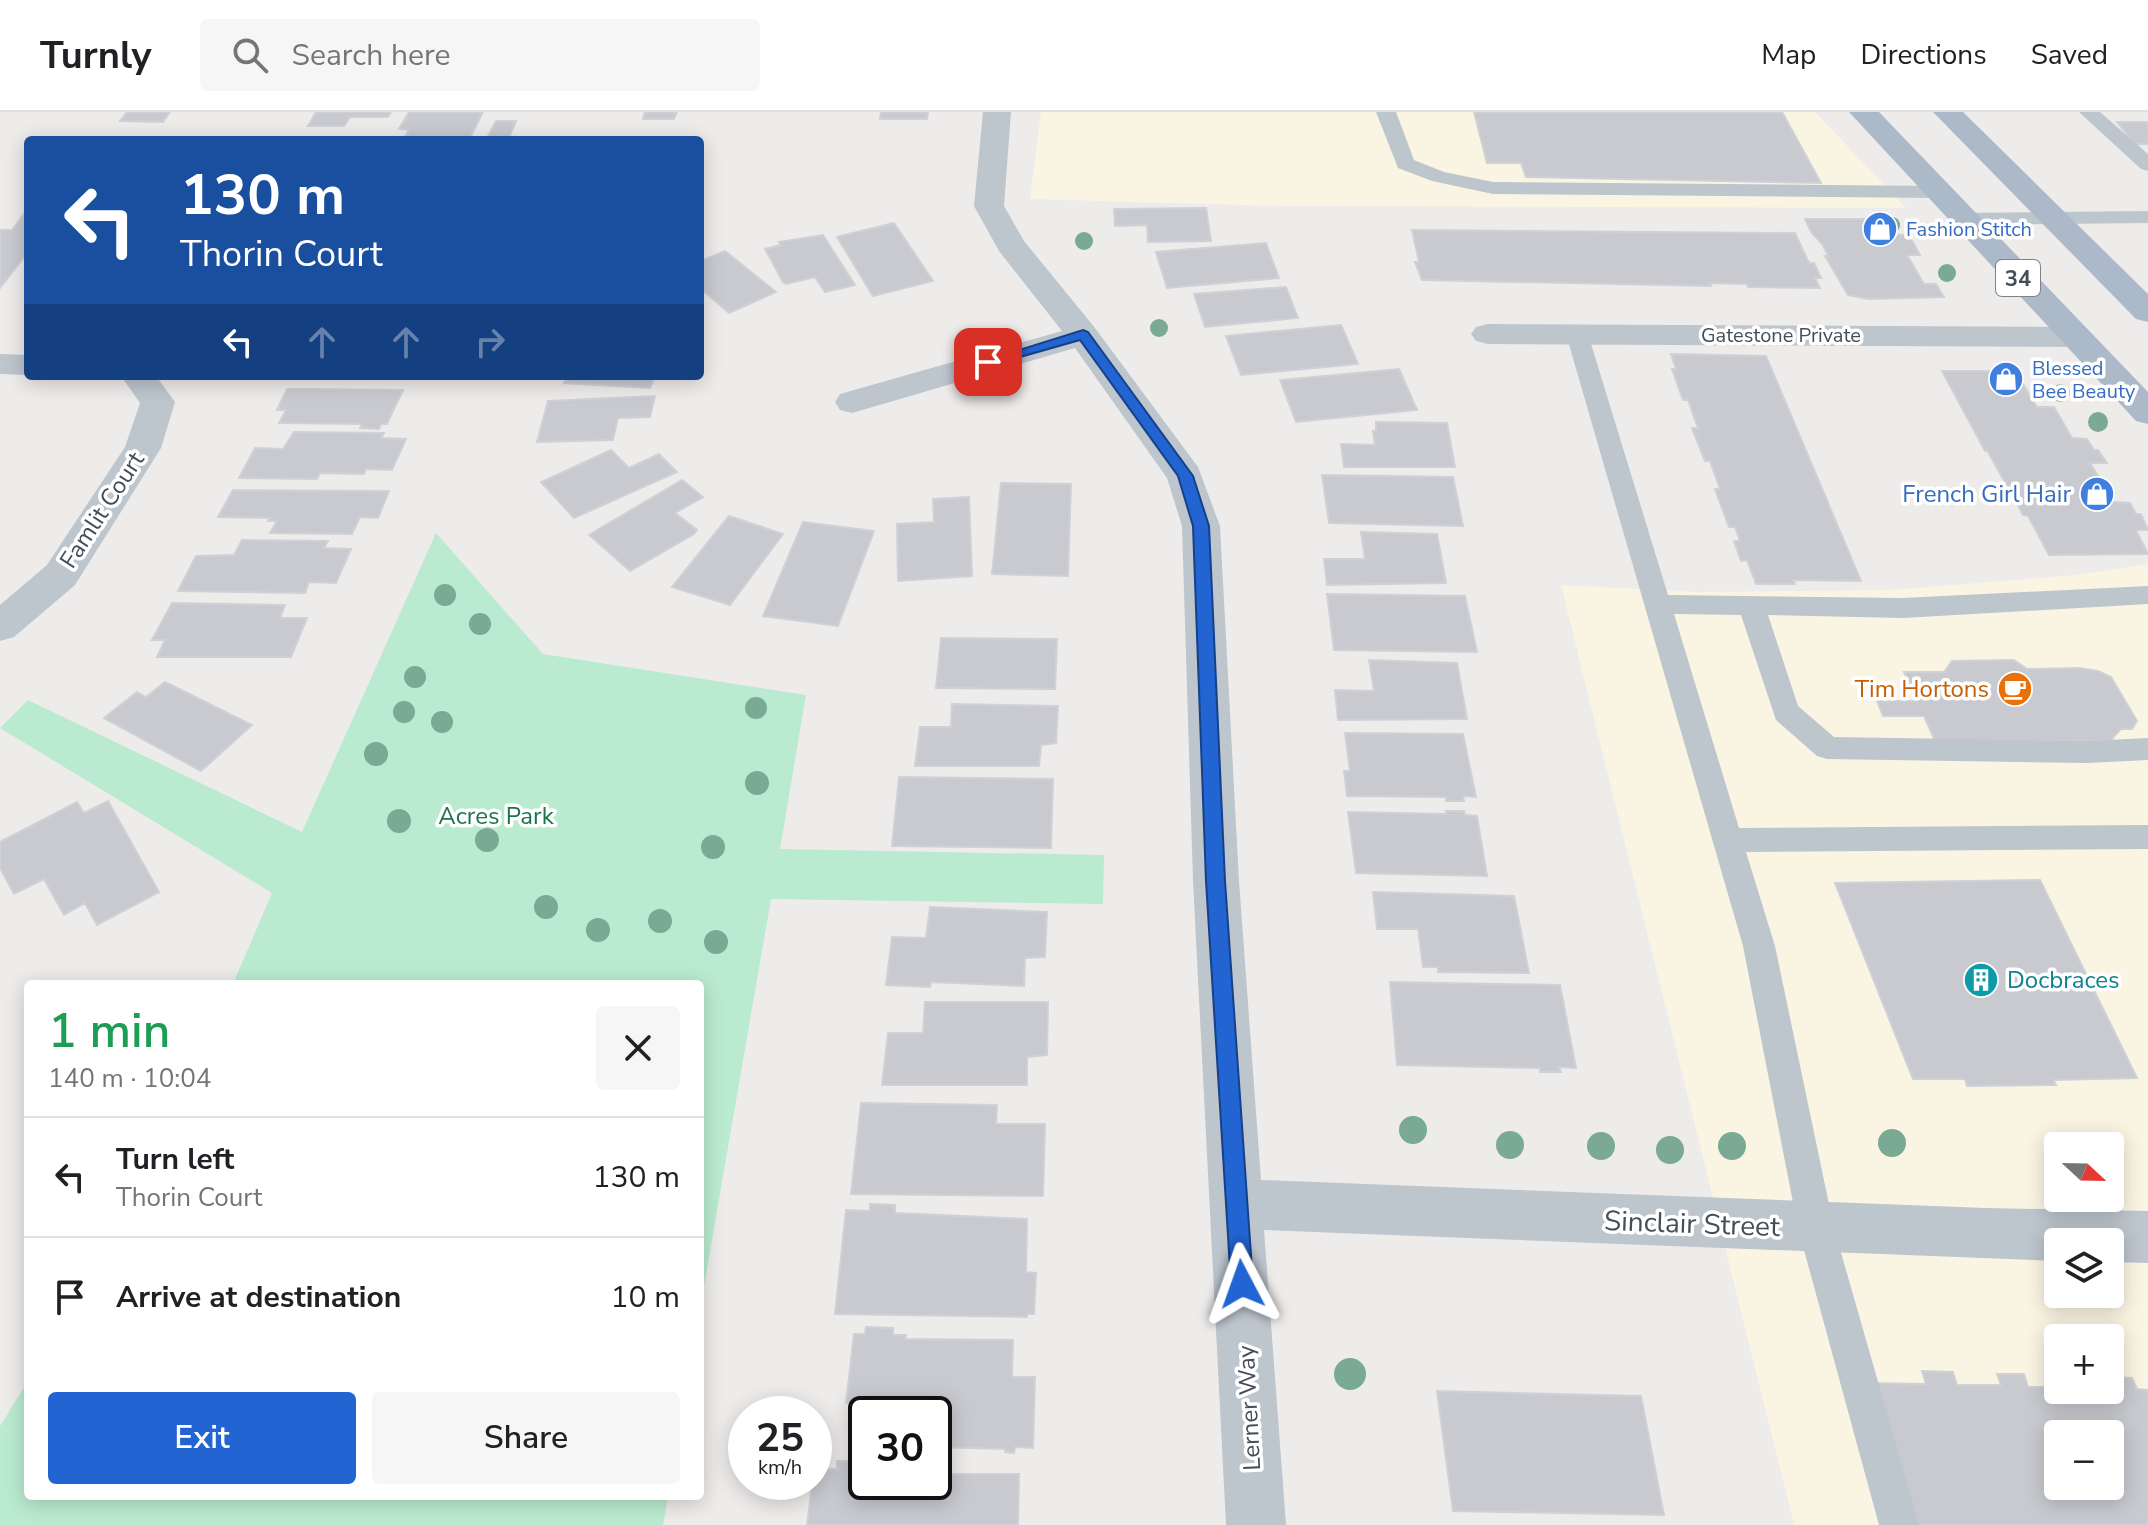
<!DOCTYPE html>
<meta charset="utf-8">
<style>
:root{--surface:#fff;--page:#f6f6f6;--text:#202124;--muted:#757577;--line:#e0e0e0;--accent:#2264d1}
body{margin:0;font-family:"Nunito Sans",sans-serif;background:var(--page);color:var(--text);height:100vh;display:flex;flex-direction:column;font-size:30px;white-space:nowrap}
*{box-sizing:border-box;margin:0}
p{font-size:26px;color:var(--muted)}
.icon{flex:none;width:44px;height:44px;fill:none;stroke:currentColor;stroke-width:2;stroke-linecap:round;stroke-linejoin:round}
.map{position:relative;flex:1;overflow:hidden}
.details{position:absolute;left:24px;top:868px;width:680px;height:520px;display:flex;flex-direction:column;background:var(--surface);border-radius:8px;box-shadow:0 4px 20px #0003}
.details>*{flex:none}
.hud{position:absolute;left:24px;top:24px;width:680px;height:244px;border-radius:8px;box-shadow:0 4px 20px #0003;background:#1a4fa0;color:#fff;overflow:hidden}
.needle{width:52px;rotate:112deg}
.fabs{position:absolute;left:2044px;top:1020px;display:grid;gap:16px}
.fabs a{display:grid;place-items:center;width:80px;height:80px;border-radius:8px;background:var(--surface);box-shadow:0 4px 20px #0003;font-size:40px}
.speed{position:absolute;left:728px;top:1284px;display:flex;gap:16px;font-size:40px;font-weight:700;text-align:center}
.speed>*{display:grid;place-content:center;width:104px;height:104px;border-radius:50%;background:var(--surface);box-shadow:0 4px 20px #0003;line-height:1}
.speed small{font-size:20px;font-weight:400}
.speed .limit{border:4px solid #111;border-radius:12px;background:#fff;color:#111}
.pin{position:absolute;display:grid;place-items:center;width:68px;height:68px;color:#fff;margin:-34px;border-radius:16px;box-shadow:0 4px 12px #0006}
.me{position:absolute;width:88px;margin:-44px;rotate:356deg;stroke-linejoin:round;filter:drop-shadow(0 0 6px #0008)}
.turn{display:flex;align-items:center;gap:28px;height:168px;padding:0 24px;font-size:36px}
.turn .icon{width:104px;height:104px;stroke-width:2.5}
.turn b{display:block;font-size:56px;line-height:68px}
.lanes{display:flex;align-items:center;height:76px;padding:0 24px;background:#0003;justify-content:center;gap:40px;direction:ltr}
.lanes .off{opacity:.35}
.round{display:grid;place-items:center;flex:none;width:84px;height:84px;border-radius:8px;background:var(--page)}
.head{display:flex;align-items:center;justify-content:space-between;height:136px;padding:0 24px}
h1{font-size:48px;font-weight:600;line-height:60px;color:#1e9e55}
.button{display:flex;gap:16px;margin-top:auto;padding:16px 24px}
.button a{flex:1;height:92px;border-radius:8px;background:var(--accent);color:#fff;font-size:32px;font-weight:600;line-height:92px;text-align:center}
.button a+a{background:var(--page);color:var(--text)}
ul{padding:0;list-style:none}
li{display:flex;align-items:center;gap:24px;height:120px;padding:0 24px;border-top:2px solid var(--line)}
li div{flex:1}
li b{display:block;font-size:30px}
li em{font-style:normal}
header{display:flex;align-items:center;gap:48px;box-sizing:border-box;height:112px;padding:0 40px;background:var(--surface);border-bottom:2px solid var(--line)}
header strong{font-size:38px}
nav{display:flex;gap:44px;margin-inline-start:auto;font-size:28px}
.search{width:560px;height:72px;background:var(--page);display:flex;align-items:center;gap:20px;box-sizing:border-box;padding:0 28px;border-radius:8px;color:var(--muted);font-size:30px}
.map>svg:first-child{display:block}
.commercial{fill:#faf5e3;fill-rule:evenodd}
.green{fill:#baebd0}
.building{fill:#c8cad0;stroke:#cfd1d7;stroke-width:2;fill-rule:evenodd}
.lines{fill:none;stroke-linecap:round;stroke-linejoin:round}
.service{fill:#bdc5cd;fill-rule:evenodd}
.minor{fill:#bdc5cd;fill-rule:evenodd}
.primary{fill:#acb9c9;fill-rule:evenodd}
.tree{fill:#7aa994}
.route{fill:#2264d1;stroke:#164188;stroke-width:2}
.labels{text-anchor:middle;stroke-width:7;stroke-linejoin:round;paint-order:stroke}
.far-shop-label{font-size:20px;fill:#366cbe;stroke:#fff;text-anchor:start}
.far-street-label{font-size:20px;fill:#454e57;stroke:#fff}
.shield{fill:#fff;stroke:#7d8389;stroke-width:2}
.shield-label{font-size:22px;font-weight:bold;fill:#454e57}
.shop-label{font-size:24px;fill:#366cbe;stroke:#fff;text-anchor:end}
.street-label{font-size:24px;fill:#454e57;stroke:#fff}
.food-label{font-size:24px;fill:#c56008;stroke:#fff;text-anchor:end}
.park-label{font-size:24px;fill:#1b734c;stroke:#fff}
.culture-label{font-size:24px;fill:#0d838f;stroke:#fff;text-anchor:start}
.near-street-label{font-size:28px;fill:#454e57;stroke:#fff}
</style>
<header>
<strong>Turnly</strong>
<div class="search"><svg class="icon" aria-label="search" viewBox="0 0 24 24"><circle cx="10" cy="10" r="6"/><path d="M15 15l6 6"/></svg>Search here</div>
<nav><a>Map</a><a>Directions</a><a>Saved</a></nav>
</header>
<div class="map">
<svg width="2148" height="1413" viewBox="0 0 2148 1413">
<rect width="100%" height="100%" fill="#eeebeb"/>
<path class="commercial" d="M 1041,0 L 1815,0 L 1906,96 L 1284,94 L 1030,87 Z
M 2148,452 L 2148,1413 L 1794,1413 L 1561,473 L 1699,480 L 1890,478 L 2077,463 ZM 2058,1034 L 2110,1034 L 2110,1086 L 2058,1086 ZM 2058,1130 L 2110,1130 L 2110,1182 L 2058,1182 ZM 2058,1226 L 2110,1226 L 2110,1278 L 2058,1278 ZM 2058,1322 L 2110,1322 L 2110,1374 L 2058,1374 Z"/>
<path class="green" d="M 436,421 L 543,542 L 806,583 L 780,737 L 1104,743 L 1103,792 L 771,787 L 700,1197 L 700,872 L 233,872 L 272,781 L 0,616 L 28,588 L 302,720 Z
M 28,1269 L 28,1384 L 668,1384 L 663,1413 L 0,1413 L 0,1314 Z"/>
<path class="building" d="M 127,0 L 170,0 L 163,10 L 120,9 Z
M 316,0 L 391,0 L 388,5 L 350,5 L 344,14 L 308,14 Z
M 409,0 L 483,0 L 469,28 L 403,28 L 409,18 L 399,17 Z
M 645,0 L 677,0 L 674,7 L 643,7 Z
M 881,0 L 928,0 L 927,7 L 880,7 Z
M 1474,0 L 1782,0 L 1821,71 L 1526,65 L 1521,51 L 1487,51 Z
M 496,9 L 516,9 L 508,28 L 486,28 Z
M 2117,10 L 2148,10 L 2148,32 L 2135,32 Z
M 1206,96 L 1211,129 L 1148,130 L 1147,113 L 1115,114 L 1114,97 Z
M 26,99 L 28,140 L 0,176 L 0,118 L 12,118 Z
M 1805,107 L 1883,107 L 1892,123 L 1906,123 L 1913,130 L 1920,143 L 1907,143 L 1924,172 L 1936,172 L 1944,185 L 1869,187 L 1848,183 L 1825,144 L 1828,144 L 1823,133 L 1811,120 Z
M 894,111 L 933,169 L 873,184 L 837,125 Z
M 1412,118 L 1795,121 L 1809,151 L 1814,151 L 1821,166 L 1815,166 L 1820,176 L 1748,175 L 1747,172 L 1709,171 L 1711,174 L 1422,168 L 1415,150 L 1419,150 Z
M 823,123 L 855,173 L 825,180 L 815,165 L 786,172 L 783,170 L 765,137 L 781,133 L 779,130 Z
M 1266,131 L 1279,166 L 1167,176 L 1156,140 Z
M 725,139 L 776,180 L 729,201 L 700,176 L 700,146 L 703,148 Z
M 1286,175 L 1298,206 L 1205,215 L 1194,182 Z
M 1341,213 L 1358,252 L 1241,263 L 1226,224 Z
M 1671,242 L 1766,244 L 1861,469 L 1793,468 L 1795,472 L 1756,472 L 1747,448 L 1741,449 L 1734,429 L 1740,429 L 1735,415 L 1729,415 L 1715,377 L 1720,377 L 1710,349 L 1705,349 L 1692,316 L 1698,316 L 1688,288 L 1683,288 L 1672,257 L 1676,257 Z
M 1399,257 L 1417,298 L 1296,310 L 1280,268 Z
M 1942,259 L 2015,259 L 2037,295 L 2054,295 L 2072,326 L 2087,327 L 2094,338 L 2098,338 L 2107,351 L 2090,351 L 2114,390 L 2130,391 L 2136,402 L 2141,402 L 2148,418 L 2136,418 L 2148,442 L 2049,443 L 2028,404 L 2023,403 L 1987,338 L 1985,339 Z
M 567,264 L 655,264 L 650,276 L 564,271 Z
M 287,277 L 312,277 L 403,278 L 387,312 L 381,312 L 379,317 L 360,316 L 362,312 L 279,311 L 286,298 L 277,298 Z
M 655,284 L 650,305 L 618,306 L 613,328 L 537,330 L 548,289 Z
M 1376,310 L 1447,311 L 1455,355 L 1344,355 L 1341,332 L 1375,333 L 1373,319 L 1376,319 Z
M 294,320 L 384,321 L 381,326 L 406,327 L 392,358 L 366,357 L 364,362 L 320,361 L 317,367 L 239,366 L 255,336 L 283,337 Z
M 611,338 L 629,356 L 659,342 L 677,360 L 574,406 L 541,370 Z
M 1322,363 L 1453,365 L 1463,414 L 1329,411 Z
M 682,368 L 703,385 L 675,401 L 697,418 L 694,422 L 630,459 L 589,423 Z
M 1001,371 L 1071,372 L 1068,464 L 992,462 Z
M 233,378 L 389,379 L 378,406 L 360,405 L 352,422 L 270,421 L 277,409 L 268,409 L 270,406 L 218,405 Z
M 969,385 L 972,464 L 898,469 L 897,412 L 934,410 L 933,387 Z
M 729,404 L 783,422 L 730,493 L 672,475 Z
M 803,410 L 874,419 L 838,514 L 763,504 Z
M 1361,420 L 1437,422 L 1446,471 L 1327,473 L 1324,447 L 1365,447 Z
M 242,428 L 328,429 L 324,436 L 351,437 L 336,471 L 309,470 L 305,481 L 178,479 L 196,444 L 234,443 Z
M 1327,482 L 1465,484 L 1477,540 L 1334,538 Z
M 172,491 L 285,493 L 280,506 L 307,506 L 291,545 L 157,545 L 165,528 L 152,528 Z
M 941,526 L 1057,527 L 1055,577 L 936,576 Z
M 1369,548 L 1457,551 L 1467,607 L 1338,608 L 1335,578 L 1374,579 Z
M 2014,548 L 2027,557 L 2079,556 L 2098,559 L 2111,565 L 2137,609 L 2132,617 L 2121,617 L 2110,629 L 1935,629 L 1924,604 L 1883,604 L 1877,589 L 1917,589 L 1904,560 L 1944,560 L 1952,549 Z
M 165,570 L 252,613 L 201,659 L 104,606 L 137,580 L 146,585 Z
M 952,592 L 1058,594 L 1056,631 L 1041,633 L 1039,654 L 915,654 L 920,615 L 951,615 Z
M 1345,621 L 1463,622 L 1476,685 L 1463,684 L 1464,689 L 1446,689 L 1446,685 L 1347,684 L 1344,659 L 1350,659 Z
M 899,665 L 1053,667 L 1051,736 L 892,734 Z
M 108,689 L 159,780 L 97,813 L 85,791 L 64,803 L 44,767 L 14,782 L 0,756 L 0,730 L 77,690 L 84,701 Z
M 1446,699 L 1464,699 L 1465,703 L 1477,704 L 1487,764 L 1356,761 L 1348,700 L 1447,702 Z
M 2040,768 L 2137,966 L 2053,968 L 2056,973 L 1967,974 L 1965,967 L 1913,967 L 1835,771 Z
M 1373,780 L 1514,784 L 1529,861 L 1438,860 L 1438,855 L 1423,855 L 1418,817 L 1377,817 Z
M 930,795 L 1047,800 L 1045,845 L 1025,846 L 1024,874 L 931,870 L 930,875 L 886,873 L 892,825 L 926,826 Z
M 1390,870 L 1560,873 L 1576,956 L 1559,955 L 1561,960 L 1540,960 L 1540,956 L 1397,953 Z
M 925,890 L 1048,890 L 1047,943 L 1027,945 L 1027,973 L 882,973 L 888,921 L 923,921 Z
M 861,991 L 997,993 L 996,1012 L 1045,1012 L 1043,1084 L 851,1082 Z
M 870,1092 L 895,1093 L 895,1101 L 1027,1107 L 1026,1160 L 1036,1161 L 1034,1202 L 1027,1202 L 1027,1205 L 835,1202 L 846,1098 L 870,1099 Z
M 866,1215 L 893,1216 L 893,1223 L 906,1223 L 905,1227 L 1013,1228 L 1012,1265 L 1035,1265 L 1033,1336 L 1015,1335 L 1014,1341 L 1005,1340 L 1005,1337 L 934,1335 L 934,1302 L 886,1302 L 887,1292 L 846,1291 L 854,1222 L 865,1222 Z
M 1922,1259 L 1953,1260 L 1957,1273 L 2001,1273 L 1997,1262 L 2024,1262 L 2028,1275 L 2058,1275 L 2058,1278 L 2110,1278 L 2110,1265 L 2132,1266 L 2137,1277 L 2148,1278 L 2148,1413 L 1910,1413 L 1869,1271 L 1926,1272 ZM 2058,1322 L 2110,1322 L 2110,1374 L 2058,1374 Z
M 1437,1279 L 1641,1284 L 1664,1403 L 1453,1399 Z
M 837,1349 L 866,1349 L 866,1370 L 934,1370 L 934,1362 L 1019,1362 L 1018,1413 L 807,1413 L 814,1356 L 837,1357 Z"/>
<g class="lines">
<path class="service" d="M 1376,0 L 1396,0 L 1414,48 L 1444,60 L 1493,70 L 1937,74 L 1947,80 L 1937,86 L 1493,82 L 1432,69 L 1398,56 Z
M 2079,0 L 2100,0 L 2148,42 L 2148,59 L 2141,57 Z
M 2148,99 L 2148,111 L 1962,113 L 1952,107 L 1962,101 Z
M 1577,215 L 1585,217 L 1588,222 L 1668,483 L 1903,486 L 2148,474 L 2148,492 L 1903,506 L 1768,503 L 1798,594 L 1834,625 L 2087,629 L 2148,626 L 2148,648 L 2087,651 L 1827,647 L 1817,644 L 1776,608 L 1741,503 L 1674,502 L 1739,716 L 2148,713 L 2148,737 L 1746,740 L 1775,834 L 1834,1116 L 1919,1413 L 1879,1413 L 1798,1116 L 1743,834 L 1566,222 L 1569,217 Z"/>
<path class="minor" d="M 983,0 L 1011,0 L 1004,94 L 1024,129 L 1095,216 L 1198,355 L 1220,414 L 1239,769 L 1261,1068 L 1985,1096 L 2148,1099 L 2148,1151 L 2110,1150 L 2110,1130 L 2058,1130 L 2058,1149 L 1264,1118 L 1286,1413 L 1226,1413 L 1193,769 L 1182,414 L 1167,366 L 1075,236 L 852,301 L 840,298 L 835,290 L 840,282 L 1062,219 L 999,139 L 974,94 Z
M 1488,212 L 2074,215 L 2086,218 L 2091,225 L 2086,232 L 2074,235 L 1488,232 L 1476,229 L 1471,222 L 1476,215 Z
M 0,242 L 28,243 L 28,263 L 0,262 Z
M 121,264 L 156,264 L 175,290 L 161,336 L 75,473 L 14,525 L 0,529 L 0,493 L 47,453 L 125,335 L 140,291 Z"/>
<path class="primary" d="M 1849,0 L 1879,0 L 2148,280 L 2148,312 L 2136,309 Z
M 1933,0 L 1963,0 L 2148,182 L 2148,210 L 2136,207 Z"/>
</g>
<g class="tree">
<circle cx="1892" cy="113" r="8"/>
<circle cx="1084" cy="129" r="9"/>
<circle cx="1947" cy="161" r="9"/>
<circle cx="1159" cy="216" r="9"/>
<circle cx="2061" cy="281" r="9"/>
<circle cx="2098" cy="310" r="10"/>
<circle cx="445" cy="483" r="11"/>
<circle cx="480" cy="512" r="11"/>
<circle cx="415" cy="565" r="11"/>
<circle cx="756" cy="596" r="11"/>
<circle cx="404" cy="600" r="11"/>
<circle cx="442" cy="610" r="11"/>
<circle cx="376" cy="642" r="12"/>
<circle cx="757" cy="671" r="12"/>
<circle cx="399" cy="709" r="12"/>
<circle cx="487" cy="728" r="12"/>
<circle cx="713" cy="735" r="12"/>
<circle cx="546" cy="795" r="12"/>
<circle cx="660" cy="809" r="12"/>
<circle cx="598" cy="818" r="12"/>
<circle cx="716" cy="830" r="12"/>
<circle cx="1413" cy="1018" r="14"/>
<circle cx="1892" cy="1031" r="14"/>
<circle cx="1510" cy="1033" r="14"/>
<circle cx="1601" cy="1034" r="14"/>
<circle cx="1732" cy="1034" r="14"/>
<circle cx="1670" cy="1038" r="14"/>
<circle cx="1350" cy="1262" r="16"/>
</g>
<path class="route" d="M 1083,218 L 1088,220 L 1193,364 L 1209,414 L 1225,769 L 1253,1172 L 1250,1180 L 1242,1183 L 1234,1180 L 1231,1172 L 1206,769 L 1193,414 L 1178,364 L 1080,228 L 988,254 L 981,250 Z"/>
<defs>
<g id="shop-disc" transform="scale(1.8)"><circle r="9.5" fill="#3f7fe0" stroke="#fff"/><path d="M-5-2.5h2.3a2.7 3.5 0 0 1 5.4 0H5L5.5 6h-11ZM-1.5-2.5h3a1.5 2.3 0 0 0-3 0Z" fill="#fff"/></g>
<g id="cafe-disc" transform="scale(1.8)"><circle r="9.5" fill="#e8710a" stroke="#fff"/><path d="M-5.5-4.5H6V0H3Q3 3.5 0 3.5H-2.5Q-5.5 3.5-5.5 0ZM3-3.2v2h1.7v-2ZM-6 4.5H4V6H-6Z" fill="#fff"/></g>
<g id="building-disc" transform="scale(1.8)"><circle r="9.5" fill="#0f9aa8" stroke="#fff"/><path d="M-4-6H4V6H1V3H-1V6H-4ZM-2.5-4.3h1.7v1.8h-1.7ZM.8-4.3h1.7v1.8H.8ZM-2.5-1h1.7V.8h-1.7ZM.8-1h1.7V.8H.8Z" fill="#fff"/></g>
</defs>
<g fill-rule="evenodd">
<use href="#shop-disc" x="1880" y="117"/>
<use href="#shop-disc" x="2006" y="267"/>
<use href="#shop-disc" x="2097" y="382"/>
<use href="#cafe-disc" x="2015" y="577"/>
<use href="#building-disc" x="1981" y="868"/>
</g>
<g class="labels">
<g class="far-shop-label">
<text x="1906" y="124">Fashion Stitch</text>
<text x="2032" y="263">Blessed<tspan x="2032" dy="23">Bee Beauty</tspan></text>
</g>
<g class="far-street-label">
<text x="1781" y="230">Gatestone Private</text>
</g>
<rect class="shield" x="1996" y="148" width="44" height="36" rx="6"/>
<g class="shield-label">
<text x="2018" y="174">34</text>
</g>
<g class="shop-label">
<text x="2071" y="390">French Girl Hair</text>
</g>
<g class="street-label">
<text transform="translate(102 398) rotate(-57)" y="8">Famlit Court</text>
<text transform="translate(1249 1296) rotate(-93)" y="8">Lerner Way</text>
</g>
<g class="food-label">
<text x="1989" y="585">Tim Hortons</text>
</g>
<g class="park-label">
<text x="496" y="712">Acres Park</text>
</g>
<g class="culture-label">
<text x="2007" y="876">Docbraces</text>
</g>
<g class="near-street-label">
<text transform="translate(1692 1111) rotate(2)" y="10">Sinclair Street</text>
</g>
</g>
</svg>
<div class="fabs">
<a><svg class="needle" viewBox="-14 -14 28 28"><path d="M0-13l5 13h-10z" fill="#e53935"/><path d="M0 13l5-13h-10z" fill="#757577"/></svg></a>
<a><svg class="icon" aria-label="layers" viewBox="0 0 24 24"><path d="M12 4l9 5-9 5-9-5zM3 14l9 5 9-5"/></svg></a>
<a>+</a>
<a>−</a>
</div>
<div class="speed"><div>25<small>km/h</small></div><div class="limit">30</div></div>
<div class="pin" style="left:988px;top:250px;background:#d93025"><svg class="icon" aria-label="arrive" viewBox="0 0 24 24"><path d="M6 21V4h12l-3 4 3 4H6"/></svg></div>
<svg class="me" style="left:1242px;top:1172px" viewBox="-20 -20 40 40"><path d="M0-17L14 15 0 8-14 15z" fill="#2264d1" stroke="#fff" stroke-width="4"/></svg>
<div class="hud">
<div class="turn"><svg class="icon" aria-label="left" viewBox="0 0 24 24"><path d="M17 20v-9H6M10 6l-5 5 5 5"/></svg><div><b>130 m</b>Thorin Court</div></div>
<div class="lanes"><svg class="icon" aria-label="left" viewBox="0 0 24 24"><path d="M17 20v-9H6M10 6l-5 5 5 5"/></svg><svg class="icon off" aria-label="ahead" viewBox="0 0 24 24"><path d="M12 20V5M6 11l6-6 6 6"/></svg><svg class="icon off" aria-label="ahead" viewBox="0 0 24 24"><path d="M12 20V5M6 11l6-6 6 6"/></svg><svg class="icon off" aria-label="right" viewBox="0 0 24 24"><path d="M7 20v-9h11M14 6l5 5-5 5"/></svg></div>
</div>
<section class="details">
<div class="head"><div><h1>1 min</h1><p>140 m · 10:04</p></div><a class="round"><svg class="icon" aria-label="close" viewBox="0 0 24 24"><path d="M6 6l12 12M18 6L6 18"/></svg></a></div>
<ul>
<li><svg class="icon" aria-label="left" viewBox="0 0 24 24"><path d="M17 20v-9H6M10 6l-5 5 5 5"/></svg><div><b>Turn left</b><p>Thorin Court</p></div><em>130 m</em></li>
<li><svg class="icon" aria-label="arrive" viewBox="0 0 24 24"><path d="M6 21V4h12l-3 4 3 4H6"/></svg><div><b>Arrive at destination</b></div><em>10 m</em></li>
</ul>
<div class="button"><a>Exit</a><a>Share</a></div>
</section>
</div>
